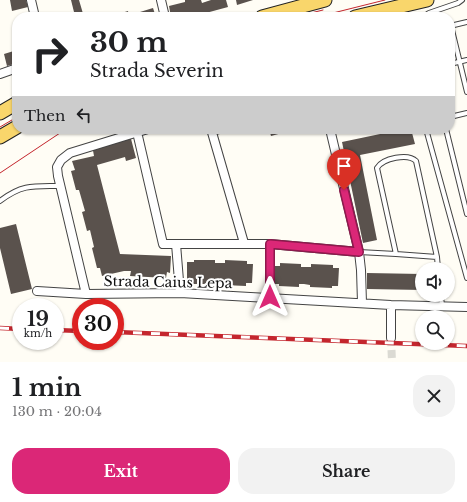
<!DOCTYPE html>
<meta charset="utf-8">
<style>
:root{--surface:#fff;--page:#f2f2f2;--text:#202124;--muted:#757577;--accent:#db2777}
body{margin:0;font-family:"Libre Baskerville",serif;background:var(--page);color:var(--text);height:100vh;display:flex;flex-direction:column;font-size:15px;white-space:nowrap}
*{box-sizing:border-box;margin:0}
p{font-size:13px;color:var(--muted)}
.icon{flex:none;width:22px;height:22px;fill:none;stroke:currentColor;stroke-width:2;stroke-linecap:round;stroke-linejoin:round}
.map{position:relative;height:362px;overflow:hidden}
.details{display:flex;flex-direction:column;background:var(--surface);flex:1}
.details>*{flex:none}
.hud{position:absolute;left:12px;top:12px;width:443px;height:122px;border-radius:16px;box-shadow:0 1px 3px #0004;background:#fff;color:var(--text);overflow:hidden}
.tools{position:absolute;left:415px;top:262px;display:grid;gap:8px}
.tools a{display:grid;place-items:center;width:40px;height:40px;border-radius:50%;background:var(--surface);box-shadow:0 1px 3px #0004;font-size:20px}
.speed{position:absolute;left:12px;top:298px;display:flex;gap:8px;font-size:20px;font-weight:700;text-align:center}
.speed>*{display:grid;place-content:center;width:52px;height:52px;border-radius:50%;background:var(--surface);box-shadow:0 1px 3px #0004;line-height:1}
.speed small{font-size:10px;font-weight:400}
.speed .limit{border:6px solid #d22;background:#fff;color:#111}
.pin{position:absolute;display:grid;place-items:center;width:34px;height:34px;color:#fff;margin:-41px -17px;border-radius:50% 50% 50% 0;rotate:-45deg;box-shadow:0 0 4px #0007}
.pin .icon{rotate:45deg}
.me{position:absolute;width:44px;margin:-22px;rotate:0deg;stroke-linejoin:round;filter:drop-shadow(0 0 3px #0008)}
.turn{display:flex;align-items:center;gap:14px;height:84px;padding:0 12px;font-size:18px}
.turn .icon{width:52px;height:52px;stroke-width:2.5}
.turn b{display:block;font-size:28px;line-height:34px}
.then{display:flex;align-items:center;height:38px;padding:0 12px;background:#0003;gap:8px;font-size:15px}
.round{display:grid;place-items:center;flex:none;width:42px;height:42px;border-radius:16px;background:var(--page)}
.summary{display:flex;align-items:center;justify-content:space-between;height:68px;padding:0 12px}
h1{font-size:24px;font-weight:800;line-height:30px}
.cta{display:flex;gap:8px;margin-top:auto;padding:8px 12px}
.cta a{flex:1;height:46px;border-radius:16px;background:var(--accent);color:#fff;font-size:16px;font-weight:800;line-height:46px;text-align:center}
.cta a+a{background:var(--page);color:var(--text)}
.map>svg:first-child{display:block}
.building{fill:#5a524d}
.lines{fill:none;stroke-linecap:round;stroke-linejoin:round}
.street-tunnel{stroke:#dbdad3;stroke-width:8;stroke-dasharray:8 4;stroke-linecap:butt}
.lane-casing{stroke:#444;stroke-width:6}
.street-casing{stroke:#444;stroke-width:10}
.primary-casing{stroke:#222;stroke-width:15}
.lane{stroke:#fff;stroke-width:4}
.street{stroke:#fff;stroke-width:8}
.primary{stroke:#f9d66b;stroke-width:13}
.tram{stroke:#c4262e;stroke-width:1}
.rail-casing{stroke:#c4262e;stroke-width:4.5}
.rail{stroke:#fff;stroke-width:3;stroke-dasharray:9;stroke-linecap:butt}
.route-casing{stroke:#8e194d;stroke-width:10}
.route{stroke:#db2777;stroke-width:7}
.labels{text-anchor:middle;stroke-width:4;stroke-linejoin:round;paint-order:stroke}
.street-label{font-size:14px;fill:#111;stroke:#fff}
</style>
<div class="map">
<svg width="467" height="362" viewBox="0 0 467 362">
<rect width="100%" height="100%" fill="#fffdf5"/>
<path class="building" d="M 10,0 L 26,0 L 28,7 L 12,11 Z
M 71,0 L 79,0 L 84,17 L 70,17 L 69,14 L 74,12 Z
M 185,0 L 201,0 L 202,3 L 211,0 L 226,0 L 228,7 L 191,17 L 171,17 L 169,6 L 185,2 Z
M 236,0 L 253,0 L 237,5 Z
M 153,8 L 156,17 L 142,17 L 140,12 Z
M 128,11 L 129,17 L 116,17 L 115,15 Z
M 17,50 L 17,63 L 7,66 L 4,54 Z
M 269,129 L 292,129 L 293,130 L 271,136 Z
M 404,129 L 411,129 L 415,144 L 360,155 L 377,240 L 363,243 L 342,142 Z
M 130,135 L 136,158 L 126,161 L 125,157 L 97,165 L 120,254 L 171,256 L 170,273 L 167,272 L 166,278 L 130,276 L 131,271 L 124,271 L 102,276 L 100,268 L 97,268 L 92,248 L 94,247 L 90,230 L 87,231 L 82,212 L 85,211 L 79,190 L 76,190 L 71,171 L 75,170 L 72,161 L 94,156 L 92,145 Z
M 16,224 L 32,289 L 11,294 L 0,248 L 0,228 Z
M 194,260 L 215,260 L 215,263 L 225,263 L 225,260 L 247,261 L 247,264 L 253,264 L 252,283 L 246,283 L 246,286 L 224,285 L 224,282 L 214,282 L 214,284 L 192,284 L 192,281 L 187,281 L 187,262 L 194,262 Z
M 280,263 L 301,264 L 301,267 L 311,267 L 311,264 L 333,265 L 333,268 L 339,268 L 338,286 L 332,286 L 332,288 L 310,287 L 310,285 L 304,284 L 299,284 L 299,287 L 279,286 L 279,284 L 272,284 L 273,266 L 280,266 Z
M 367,273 L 422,274 L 422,290 L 367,289 Z"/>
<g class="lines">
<path class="street-tunnel" d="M 391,338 L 392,362"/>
<g class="lane-casing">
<path id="lane" d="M 398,9 L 400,17
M 423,17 L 429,13 L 458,3 L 462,0
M 450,26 L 467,22
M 451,26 L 467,92
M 450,64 L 467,60
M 450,117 L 467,113
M 426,129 L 467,278
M 446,129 L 467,214
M 212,133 L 226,129
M 0,201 C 22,184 34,186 60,186
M 359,252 L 396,254 L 377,168 C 383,158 408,153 416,161 L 437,257
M 396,254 L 437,257 L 438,269
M 441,295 L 442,307"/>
</g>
<g class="street-casing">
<path id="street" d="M 31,0 L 35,17
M 161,0 L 165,17
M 0,74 L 17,68
M 211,129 L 244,243
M 330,129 L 359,252 L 361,270 L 362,303
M 137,132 L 163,244 L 176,244
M 37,291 L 86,294 L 180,293 L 391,305 L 467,307
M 180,293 L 176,244 L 270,244 L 359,252
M 86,294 L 58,176 L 57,167 L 61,160 L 70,153 L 148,129
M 270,297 L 270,244
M 391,305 L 391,338"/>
</g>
<g class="primary-casing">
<path id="primary" d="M 262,17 L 325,0
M 355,17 L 427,0
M 0,113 L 17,103
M 0,137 L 17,127"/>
</g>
<use href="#lane" class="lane"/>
<use href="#street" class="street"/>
<use href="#primary" class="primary"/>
<path class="tram" d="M 295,17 L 323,10
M 317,17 L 385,0
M 0,127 L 17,117
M 0,173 L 66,129"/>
<g class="rail-casing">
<path id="rail" d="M 0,328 L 21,329
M 55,330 L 81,331
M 115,332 L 467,346"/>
</g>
<use href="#rail" class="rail"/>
</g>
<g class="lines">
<g class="route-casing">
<path id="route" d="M 270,297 L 270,244 L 359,252 L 344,190"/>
</g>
<use href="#route" class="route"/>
</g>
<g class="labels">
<g class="street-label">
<text transform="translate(168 282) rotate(1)" y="5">Strada Caius Lepa</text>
</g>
</g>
</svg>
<div class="tools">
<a><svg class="icon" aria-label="sound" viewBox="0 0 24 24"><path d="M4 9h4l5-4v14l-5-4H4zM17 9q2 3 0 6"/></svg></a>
<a><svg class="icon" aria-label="search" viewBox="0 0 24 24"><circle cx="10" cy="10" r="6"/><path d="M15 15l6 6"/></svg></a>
</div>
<div class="speed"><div>19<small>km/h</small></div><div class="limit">30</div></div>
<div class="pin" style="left:344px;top:190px;background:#d93025"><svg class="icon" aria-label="arrive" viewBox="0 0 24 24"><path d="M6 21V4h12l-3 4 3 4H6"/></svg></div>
<svg class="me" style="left:270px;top:297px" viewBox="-20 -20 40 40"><path d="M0-17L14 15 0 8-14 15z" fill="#db2777" stroke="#fff" stroke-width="4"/></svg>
<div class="hud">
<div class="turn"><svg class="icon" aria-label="right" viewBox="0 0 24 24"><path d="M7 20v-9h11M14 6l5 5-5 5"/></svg><div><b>30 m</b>Strada Severin</div></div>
<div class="then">Then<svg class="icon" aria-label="left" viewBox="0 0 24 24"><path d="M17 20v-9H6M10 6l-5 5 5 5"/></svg></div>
</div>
</div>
<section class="details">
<div class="summary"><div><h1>1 min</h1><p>130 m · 20:04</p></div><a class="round"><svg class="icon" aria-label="close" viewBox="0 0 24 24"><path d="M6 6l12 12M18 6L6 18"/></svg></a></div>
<div class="cta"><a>Exit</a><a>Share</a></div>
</section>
